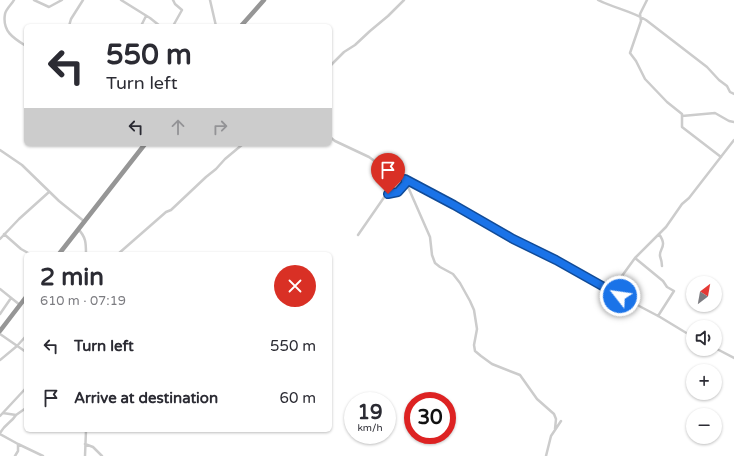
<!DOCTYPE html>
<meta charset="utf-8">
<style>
:root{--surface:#fff;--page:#f7f7f7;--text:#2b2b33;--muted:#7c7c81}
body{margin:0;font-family:"Varela Round",sans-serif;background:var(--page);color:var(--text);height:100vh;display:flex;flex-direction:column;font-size:15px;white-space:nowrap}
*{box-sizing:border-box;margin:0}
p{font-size:13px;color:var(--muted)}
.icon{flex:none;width:22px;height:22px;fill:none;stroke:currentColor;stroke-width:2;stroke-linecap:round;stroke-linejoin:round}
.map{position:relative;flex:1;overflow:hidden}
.details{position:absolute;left:24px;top:252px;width:308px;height:180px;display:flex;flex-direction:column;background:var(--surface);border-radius:6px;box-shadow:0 1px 3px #0004}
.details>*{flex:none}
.guide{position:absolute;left:24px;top:24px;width:308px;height:122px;border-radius:6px;box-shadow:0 1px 3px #0004;background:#fff;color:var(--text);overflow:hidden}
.needle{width:26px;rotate:31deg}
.controls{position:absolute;left:686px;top:276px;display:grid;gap:8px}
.controls a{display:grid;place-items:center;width:36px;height:36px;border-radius:50%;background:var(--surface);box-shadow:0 1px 3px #0004;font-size:20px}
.speed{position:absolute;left:344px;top:392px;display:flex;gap:8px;font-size:20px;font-weight:700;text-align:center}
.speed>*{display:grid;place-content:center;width:52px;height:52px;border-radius:50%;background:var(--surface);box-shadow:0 1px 3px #0004;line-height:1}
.speed small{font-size:10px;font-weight:400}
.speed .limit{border:6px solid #d22;background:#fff;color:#111}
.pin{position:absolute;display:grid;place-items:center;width:34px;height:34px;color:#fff;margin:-41px -17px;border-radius:50% 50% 50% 0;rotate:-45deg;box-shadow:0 0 4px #0007}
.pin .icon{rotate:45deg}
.me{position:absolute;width:44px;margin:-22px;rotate:300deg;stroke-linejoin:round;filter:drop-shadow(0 0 3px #0008)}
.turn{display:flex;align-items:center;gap:14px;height:84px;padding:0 16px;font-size:18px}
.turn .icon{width:52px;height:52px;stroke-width:2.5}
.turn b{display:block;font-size:28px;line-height:34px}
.lanes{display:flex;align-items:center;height:38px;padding:0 16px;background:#0003;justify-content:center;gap:20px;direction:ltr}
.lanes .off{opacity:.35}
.round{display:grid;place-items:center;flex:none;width:42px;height:42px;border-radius:21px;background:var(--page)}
.headline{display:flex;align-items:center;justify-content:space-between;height:68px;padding:0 16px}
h1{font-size:24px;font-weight:700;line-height:30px}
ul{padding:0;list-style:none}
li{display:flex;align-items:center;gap:12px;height:52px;padding:0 16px}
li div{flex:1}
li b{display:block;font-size:15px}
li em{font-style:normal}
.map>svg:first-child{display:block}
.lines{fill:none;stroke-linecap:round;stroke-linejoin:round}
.street{stroke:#ccc;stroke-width:2.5}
.highway{stroke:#969696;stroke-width:4.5}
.route-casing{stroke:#114b97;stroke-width:10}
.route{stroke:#1a73e8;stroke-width:7}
</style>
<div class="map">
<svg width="734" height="456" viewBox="0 0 734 456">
<rect width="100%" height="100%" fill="#fff"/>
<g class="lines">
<path class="street" d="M 14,0 C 12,4 6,9 5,14 C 2,31 13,38 26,46
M 34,0 L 49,7 L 62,0
M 121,0 L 150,18 L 160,26
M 173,0 L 175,4 L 182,10 L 173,26
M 210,0 L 216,26
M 598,0 C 614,8 631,11 646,20 L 707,67 L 719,80 L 727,86 L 730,92 L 734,94
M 647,0 L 640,14 L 641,21 L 630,53 L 636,61 L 645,79 L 667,102 L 682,114 L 682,127 L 721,157
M 69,26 L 71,19 L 83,0
M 141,26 L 146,16
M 330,66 L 344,52 L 355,45 L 370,31 L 388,16 L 404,0
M 682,116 L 715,113 L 729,121 L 734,122
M 330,137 L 335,141 L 369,157 L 380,165 L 513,239 L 556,260 L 586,278 L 660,317 L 693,337
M 0,150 L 22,165 L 59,201 L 85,222
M 405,180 L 430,237 L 432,255 L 435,263 L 440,267 L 453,274 L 460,283 L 470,301 L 474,310 L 477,329 L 474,345 L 475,351 L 481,356 L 492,364 L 520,375 L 537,399 L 554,414 L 556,419 L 555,429
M 78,229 C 86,237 86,243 86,254
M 4,234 L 21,249 L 30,254
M 659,234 C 668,247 659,248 660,256 C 661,259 662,262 662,266
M 358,235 L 385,196 L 398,192 L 406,183
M 0,239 L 19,219 L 49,192
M 118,254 L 166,212 L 171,210 L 206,177 L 216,169 L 225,159 L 243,144
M 635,258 L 663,281 L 667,287 L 674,291 L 658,316
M 0,289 L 20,305
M 611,291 L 635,258 L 666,227 L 682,204 L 689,198 L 734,140
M 0,314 L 11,298
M 0,334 L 26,352
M 715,348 L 734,358
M 0,360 L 17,346 L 26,336
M 3,413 L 16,415 L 26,408
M 0,416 L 26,388
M 0,433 C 6,423 11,423 16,415
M 0,434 L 18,444 L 43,456
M 85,444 L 93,447 L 102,456
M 15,456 L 18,451 L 18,444
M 85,456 L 86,430
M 546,456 L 551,436 L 561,421"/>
<path class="highway" d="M 241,26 L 264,0
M 59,254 L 145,144
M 0,331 L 26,297"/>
</g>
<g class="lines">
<g class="route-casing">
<path id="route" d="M 388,194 L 398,192 L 406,183 L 405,179 L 454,205 L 513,239 L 556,260 L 620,296"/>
</g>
<use href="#route" class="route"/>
</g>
</svg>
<div class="controls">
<a><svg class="needle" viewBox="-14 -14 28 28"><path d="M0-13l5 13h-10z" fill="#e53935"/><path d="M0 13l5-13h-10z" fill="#7c7c81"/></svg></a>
<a><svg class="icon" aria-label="sound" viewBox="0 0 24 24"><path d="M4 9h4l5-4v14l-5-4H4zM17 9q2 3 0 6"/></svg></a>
<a>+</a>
<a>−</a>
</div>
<div class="speed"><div>19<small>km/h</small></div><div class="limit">30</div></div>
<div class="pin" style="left:388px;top:194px;background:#d93025"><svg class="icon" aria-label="arrive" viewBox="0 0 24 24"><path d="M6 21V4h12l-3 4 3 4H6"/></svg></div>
<svg class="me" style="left:620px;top:296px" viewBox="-20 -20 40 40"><circle r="17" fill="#1a73e8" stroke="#fff" stroke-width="3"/><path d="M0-11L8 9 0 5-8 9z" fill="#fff"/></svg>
<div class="guide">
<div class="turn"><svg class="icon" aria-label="left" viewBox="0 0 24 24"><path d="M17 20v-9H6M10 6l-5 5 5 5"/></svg><div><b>550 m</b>Turn left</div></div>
<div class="lanes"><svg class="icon" aria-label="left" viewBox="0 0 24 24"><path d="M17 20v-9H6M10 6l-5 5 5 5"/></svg><svg class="icon off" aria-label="ahead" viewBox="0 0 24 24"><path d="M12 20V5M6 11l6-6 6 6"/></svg><svg class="icon off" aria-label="right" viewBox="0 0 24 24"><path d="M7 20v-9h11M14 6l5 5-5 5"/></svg></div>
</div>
<section class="details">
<div class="headline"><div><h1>2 min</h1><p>610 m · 07:19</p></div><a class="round" style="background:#d93025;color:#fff"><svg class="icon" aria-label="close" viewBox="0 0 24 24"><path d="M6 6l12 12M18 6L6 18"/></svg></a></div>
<ul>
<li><svg class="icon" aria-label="left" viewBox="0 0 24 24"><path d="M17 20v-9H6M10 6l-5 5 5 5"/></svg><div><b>Turn left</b></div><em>550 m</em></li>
<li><svg class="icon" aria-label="arrive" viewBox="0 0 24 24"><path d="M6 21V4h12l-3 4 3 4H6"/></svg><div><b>Arrive at destination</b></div><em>60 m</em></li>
</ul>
</section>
</div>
